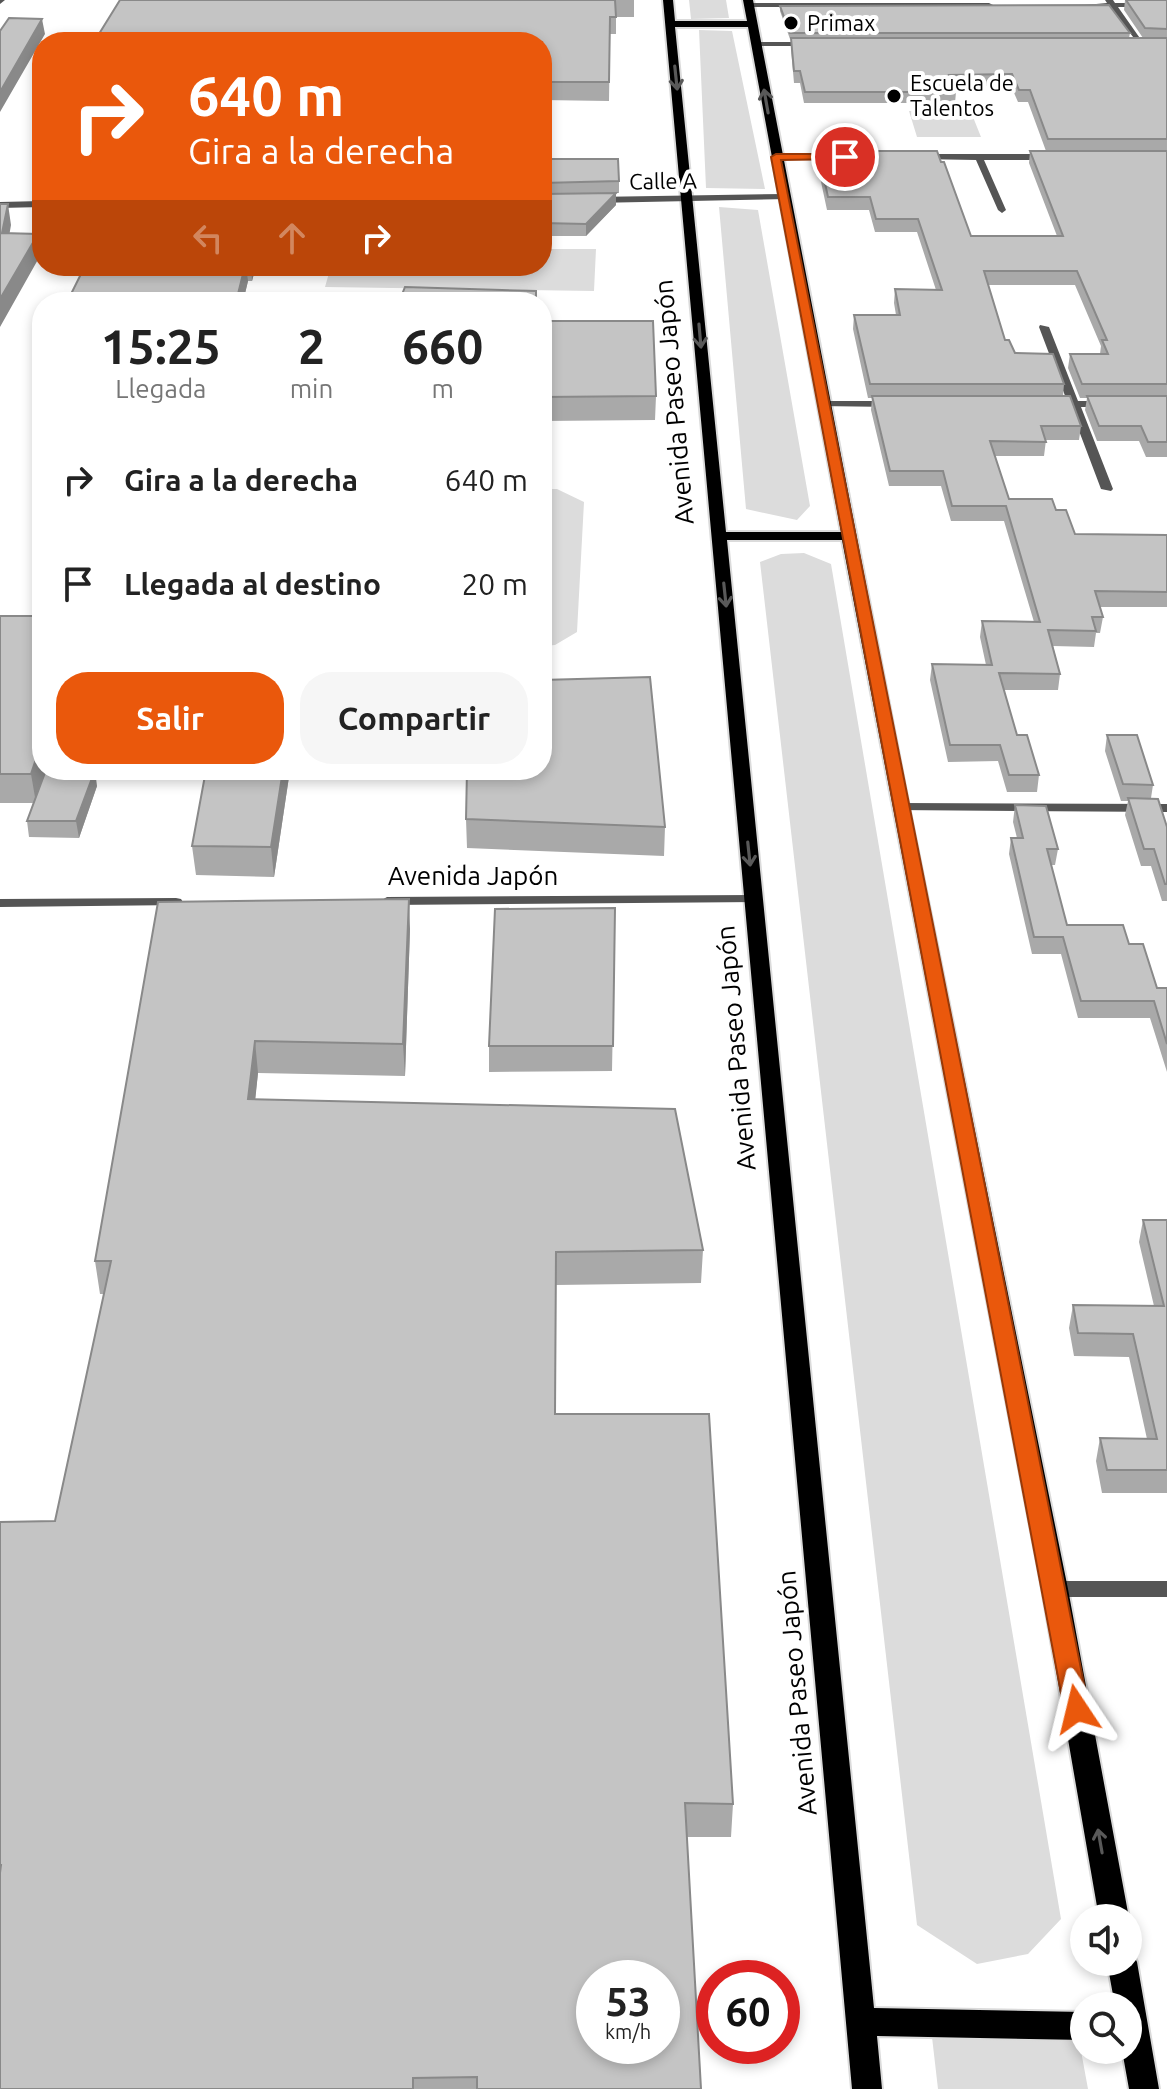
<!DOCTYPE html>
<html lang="es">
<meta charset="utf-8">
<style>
:root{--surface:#fff;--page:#f6f6f6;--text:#222;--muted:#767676;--accent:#ea580c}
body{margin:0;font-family:Ubuntu,sans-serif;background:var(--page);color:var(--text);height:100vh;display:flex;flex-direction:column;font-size:30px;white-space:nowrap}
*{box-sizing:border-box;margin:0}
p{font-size:26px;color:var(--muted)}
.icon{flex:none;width:44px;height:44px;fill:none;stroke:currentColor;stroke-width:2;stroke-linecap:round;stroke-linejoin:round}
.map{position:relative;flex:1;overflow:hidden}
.panel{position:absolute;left:32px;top:292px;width:520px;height:488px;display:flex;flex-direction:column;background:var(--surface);border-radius:32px;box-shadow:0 4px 12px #0003}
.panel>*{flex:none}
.banner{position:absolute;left:32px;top:32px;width:520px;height:244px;border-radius:32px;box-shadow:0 4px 12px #0003;background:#ea580c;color:#fff;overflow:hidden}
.tools{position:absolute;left:1070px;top:1904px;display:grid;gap:16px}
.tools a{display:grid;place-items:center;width:72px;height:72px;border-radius:50%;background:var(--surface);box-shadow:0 4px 12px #0003;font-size:40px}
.speed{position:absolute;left:576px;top:1960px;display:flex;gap:16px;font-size:40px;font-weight:700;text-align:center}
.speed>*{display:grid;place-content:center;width:104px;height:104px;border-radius:50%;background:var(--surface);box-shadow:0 4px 12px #0003;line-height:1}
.speed small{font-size:20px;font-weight:400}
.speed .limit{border:12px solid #d22;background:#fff;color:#111}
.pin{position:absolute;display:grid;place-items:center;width:68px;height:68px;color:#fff;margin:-34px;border:4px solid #fff;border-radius:50%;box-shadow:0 2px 8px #0007}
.me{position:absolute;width:88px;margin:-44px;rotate:350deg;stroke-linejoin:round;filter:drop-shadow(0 0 6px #0008)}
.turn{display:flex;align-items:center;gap:28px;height:168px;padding:0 24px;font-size:36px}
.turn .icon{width:104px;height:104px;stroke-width:2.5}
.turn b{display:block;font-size:56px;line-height:68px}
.lanes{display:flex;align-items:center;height:76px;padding:0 24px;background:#0003;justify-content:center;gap:40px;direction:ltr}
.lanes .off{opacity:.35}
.eta{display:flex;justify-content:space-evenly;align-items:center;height:136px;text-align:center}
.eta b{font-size:48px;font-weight:700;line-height:56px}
.action{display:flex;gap:16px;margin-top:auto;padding:16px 24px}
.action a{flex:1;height:92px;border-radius:32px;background:var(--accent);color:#fff;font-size:32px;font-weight:700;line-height:92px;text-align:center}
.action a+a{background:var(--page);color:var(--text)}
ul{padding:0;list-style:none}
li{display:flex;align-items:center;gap:24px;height:104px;padding:0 24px}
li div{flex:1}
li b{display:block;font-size:30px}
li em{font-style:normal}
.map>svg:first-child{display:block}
.green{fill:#dcdcdc}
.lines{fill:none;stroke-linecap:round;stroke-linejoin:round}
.primary-casing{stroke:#dbdbdb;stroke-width:4}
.street{fill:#555;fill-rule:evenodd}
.primary{fill:#000;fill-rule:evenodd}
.wall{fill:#a9a9a9}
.shaded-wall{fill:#898989}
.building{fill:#c4c4c4;stroke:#898989;stroke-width:2;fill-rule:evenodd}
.oneway{stroke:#595959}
.route{fill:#ea580c;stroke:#983908;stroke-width:2}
.poi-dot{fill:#000;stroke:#fff;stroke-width:3}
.labels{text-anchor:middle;stroke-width:8;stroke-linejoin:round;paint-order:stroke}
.far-poi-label{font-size:22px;fill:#000;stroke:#fff;text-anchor:start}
.far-street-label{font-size:22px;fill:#000;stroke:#fff}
.street-label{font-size:26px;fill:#000;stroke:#fff}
</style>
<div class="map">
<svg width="1167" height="2089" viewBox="0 0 1167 2089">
<rect width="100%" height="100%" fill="#fff"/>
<path class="green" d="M 689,0 L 726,0 L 729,18 L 691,19 Z
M 699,30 L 732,31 L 765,189 L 706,188 Z
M 909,111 L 971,112 L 981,137 L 917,137 Z
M 719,207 L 758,210 L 810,506 L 797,520 L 746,509 Z
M 542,249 L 596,249 L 594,291 L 325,287 L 331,266 L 542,266 Z
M 542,489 L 557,489 L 584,502 L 577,632 L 555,645 L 542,646 Z
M 804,553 L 831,564 L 1061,1919 L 1028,1954 L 977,1964 L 917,1925 L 760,562 L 781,554 Z
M 932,2037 L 1079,2040 L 1088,2089 L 938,2089 Z"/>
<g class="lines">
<g class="primary-casing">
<path id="primary" d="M 663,0 L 673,0 L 675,21 L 747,21 L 743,0 L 753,0 L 909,807 L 1068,1589 L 1129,1918 L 1099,1918 L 1042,1589 L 842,540 L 727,540 L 874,2008 L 1084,2012 L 1084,2040 L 877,2036 L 882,2089 L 852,2089 ZM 675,27 L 748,27 L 841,532 L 726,532 Z
M 1128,1951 L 1132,1952 L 1137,1962 L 1159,2089 L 1129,2089 L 1122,2050 L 1128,2050 L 1128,2006 L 1115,2006 L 1107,1962 L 1128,1962 Z"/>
</g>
<path class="street" d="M 0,0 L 5,0 L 0,4 Z
M 1105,0 L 1113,0 L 1115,3 L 1167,3 L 1167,7 L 1118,7 L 1144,44 L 1140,46 L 1110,7 L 1085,5 L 1107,3 Z
M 749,3 L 989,3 L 993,5 L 989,7 L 746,7 Z
M 756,42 L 813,42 L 817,44 L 813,46 L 753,46 Z
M 776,154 L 837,154 L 841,157 L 837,160 L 773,159 L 772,157 Z
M 921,154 L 1049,154 L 1053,157 L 1049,160 L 984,160 L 1006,210 L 1002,213 L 998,210 L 976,160 L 918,159 L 917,157 Z
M 784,194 L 787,195 L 787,199 L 594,203 L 590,200 L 594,197 Z
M 42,201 L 42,207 L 0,208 L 0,202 Z
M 1040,325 L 1049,327 L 1078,401 L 1105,401 L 1110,404 L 1105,407 L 1081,407 L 1113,489 L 1111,491 L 1101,489 L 1070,407 L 1053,407 L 1048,404 L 1053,401 L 1067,401 L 1039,327 Z
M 822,401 L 893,401 L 898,404 L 893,407 L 818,406 L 818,402 Z
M 900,803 L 1167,804 L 1167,812 L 895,810 L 893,807 L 895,804 Z
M 754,895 L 761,899 L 759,902 L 387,905 L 380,901 L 387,897 Z
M 176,898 L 181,899 L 183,902 L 181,905 L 0,907 L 0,899 Z
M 1055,1581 L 1167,1581 L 1167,1597 L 1055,1597 L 1048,1595 L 1045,1589 L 1048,1583 Z"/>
<use href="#primary" class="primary"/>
</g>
<path class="wall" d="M 120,0 L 634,0 L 634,17 L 616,17 L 616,34 L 610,34 L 609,101 L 542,100 L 542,42 Z
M 1125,0 L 1167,0 L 1167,457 L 1146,457 L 1139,441 L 1097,441 L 1085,410 L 1087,398 L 1080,398 L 1068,368 L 1070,354 L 1100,354 L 1101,346 L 1075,285 L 988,285 L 1005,340 L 1015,353 L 1064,384 L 1063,396 L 1081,426 L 1079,440 L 1046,440 L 1044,456 L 995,456 L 1009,499 L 1056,510 L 1075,534 L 1167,535 L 1167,607 L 1100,607 L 1103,617 L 1100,633 L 1096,633 L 1094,647 L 1053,646 L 1060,674 L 1058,690 L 1004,690 L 1017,735 L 1039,775 L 1037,792 L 1007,792 L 998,761 L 948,762 L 930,680 L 932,664 L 986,665 L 980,637 L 982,621 L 1034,622 L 1004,521 L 951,521 L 941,486 L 889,486 L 871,410 L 872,398 L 868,398 L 853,329 L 854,315 L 896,315 L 894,303 L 895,289 L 936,290 L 917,232 L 875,232 L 869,210 L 827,210 L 817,163 L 818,151 L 971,236 L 1057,236 L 1029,163 L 1030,151 L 1046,151 L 1028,102 L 1018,102 L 1011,86 L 954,86 L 956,92 L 955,103 L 804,103 L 800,83 L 794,83 L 791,49 L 791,39 L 790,39 L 780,11 L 780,6 L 1130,33 L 1129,38 L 1143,38 L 1124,10 Z
M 542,159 L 619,181 L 619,193 L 616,193 L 616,205 L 586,236 L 542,236 Z
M 85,266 L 256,266 L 252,281 L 248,281 L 243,302 L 67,302 Z
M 542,321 L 656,396 L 655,420 L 542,421 Z
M 0,616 L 42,770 L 97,786 L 79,838 L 29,837 L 27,821 L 33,803 L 0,803 Z
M 1107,735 L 1153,785 L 1151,798 L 1167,827 L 1167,901 L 1162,901 L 1151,866 L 1141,866 L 1125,815 L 1128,801 L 1121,801 L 1105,751 Z
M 290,770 L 274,877 L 196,875 L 192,846 Z
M 1015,805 L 1058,849 L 1055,865 L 1051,865 L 1067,925 L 1129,944 L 1157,988 L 1167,988 L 1167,1072 L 1150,1018 L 1078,1018 L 1061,954 L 1032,954 L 1009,854 L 1011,838 L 1017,838 L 1013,822 Z
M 466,819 L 665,827 L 664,856 L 467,848 Z
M 158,902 L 410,929 L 405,1076 L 258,1073 L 255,1099 L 703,1250 L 701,1283 L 556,1285 L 556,1414 L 733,1804 L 731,1837 L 687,1837 L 701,2089 L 0,2089 L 0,1522 L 55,1521 L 104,1294 L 100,1294 L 95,1261 Z
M 615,908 L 612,1071 L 489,1072 L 489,1046 Z
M 1143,1220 L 1167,1220 L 1167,1493 L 1102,1493 L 1096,1461 L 1100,1438 L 1147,1439 L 1129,1357 L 1074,1356 L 1069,1328 L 1073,1305 L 1154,1306 L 1139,1242 Z"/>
<path class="shaded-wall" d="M 42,19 L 45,34 L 0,112 L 0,92 Z
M 616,193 L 616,205 L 586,236 L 586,224 Z
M 8,204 L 11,225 L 6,254 L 2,233 Z
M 38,234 L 40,256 L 0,327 L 0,299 Z
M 245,266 L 246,266 L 248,281 L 243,302 L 236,302 Z
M 251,266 L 256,266 L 252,281 Z
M 42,741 L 42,770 L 46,770 L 36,803 L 31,774 Z
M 95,770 L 97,786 L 79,838 L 76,821 Z
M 283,770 L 290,770 L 274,877 L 271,847 Z
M 409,899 L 410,929 L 405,1076 L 403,1044 Z
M 255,1041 L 258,1073 L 252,1131 L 248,1099 Z"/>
<path class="building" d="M 120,0 L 615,0 L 616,17 L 610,17 L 609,82 L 542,82 L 542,42 L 94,42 Z
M 1126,0 L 1167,0 L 1167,29 L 1145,28 Z
M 1109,5 L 1130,33 L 790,33 L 780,6 Z
M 9,18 L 42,19 L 0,92 L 0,31 Z
M 791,38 L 1167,38 L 1167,139 L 1048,139 L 1030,90 L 1019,90 L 1012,74 L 949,75 L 956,92 L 805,92 L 800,71 L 794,71 Z
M 818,151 L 937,151 L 941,162 L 944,162 L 971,236 L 1063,236 L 1030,151 L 1167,151 L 1167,384 L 1082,384 L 1070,354 L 1108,354 L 1102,340 L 1107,340 L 1077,271 L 984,271 L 1005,340 L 1009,340 L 1015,353 L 1053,354 L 1064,384 L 870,384 L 854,315 L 900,315 L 895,289 L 942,290 L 918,219 L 876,219 L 870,197 L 828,197 Z
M 542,159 L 618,159 L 619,181 L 542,183 Z
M 616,193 L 586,224 L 542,223 L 542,194 Z
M 0,204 L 8,204 L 2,233 L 38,234 L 0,299 Z
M 85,266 L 245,266 L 236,302 L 67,302 Z
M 405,287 L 536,291 L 536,302 L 399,302 Z
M 542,321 L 653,321 L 656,396 L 542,397 Z
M 872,396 L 1070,396 L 1081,426 L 1041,426 L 1046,442 L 990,441 L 1009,499 L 1052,499 L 1056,510 L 1066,510 L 1075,534 L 1167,535 L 1167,592 L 1095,591 L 1103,617 L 1092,617 L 1096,631 L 1048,630 L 1060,674 L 999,673 L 1017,735 L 1027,735 L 1039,775 L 1009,775 L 1000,745 L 950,745 L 932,664 L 992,665 L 982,621 L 1040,622 L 1006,506 L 952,506 L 943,471 L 890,471 Z
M 1087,396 L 1167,396 L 1167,442 L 1148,442 L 1141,426 L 1099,426 Z
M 0,616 L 42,616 L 42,741 L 31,774 L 0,774 Z
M 650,677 L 665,827 L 466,819 L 467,770 L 542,770 L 542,680 Z
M 1107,735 L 1137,735 L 1153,785 L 1123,784 Z
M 46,770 L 95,770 L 76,821 L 27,821 Z
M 206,770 L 283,770 L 271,847 L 192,846 Z
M 1128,798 L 1158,799 L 1167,827 L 1167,884 L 1165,884 L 1154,849 L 1144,849 Z
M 1015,805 L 1046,806 L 1058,849 L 1047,849 L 1067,925 L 1123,925 L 1129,944 L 1143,944 L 1157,988 L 1167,988 L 1167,1044 L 1154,1001 L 1081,1001 L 1063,937 L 1034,937 L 1011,838 L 1023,838 Z
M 409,899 L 403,1044 L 255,1041 L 248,1099 L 675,1109 L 703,1250 L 556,1252 L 555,1414 L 709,1414 L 733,1804 L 685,1803 L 701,2089 L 477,2089 L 477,2077 L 413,2078 L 413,2089 L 0,2089 L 0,1873 L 1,1865 L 0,1865 L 0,1522 L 55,1521 L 111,1261 L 95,1261 L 158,902 ZM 594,1978 L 662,1978 L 662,2046 L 594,2046 Z
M 615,908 L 613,1046 L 489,1046 L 495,909 Z
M 1143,1220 L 1167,1220 L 1167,1470 L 1107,1470 L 1100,1438 L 1157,1439 L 1133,1334 L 1078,1333 L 1073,1305 L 1164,1306 Z"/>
<defs><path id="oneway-shaft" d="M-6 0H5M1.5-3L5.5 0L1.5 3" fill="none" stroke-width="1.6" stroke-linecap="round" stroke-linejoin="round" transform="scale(2)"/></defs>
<g class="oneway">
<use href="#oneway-shaft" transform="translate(676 78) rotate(84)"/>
<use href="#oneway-shaft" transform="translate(766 101) rotate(-100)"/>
<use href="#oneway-shaft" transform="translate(700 336) rotate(85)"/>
<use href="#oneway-shaft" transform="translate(725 595) rotate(84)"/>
<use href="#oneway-shaft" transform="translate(749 854) rotate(84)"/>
<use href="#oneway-shaft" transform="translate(1100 1841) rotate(-100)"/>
</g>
<path class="route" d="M 845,154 L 848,159 L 781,160 L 1089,1709 L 1085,1716 L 1077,1719 L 1068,1716 L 1064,1709 L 771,157 L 776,154 Z"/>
<g class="poi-dot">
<circle cx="791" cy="23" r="8"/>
<circle cx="894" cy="96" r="8"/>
</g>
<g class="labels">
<g class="far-poi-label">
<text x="807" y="31">Primax</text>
<text x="910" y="91">Escuela de<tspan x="910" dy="25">Talentos</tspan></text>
</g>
<g class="far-street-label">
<text transform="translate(663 181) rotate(-1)" y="8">Calle A</text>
</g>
<g class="street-label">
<text transform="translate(674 402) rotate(-95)" y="9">Avenida Paseo Japón</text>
<text x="473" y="885">Avenida Japón</text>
<text transform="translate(736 1048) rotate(-95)" y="9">Avenida Paseo Japón</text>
<text transform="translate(797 1693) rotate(-95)" y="9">Avenida Paseo Japón</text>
</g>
</g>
</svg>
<div class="tools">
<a><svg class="icon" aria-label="sound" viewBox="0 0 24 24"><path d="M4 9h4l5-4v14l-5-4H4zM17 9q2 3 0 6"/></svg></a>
<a><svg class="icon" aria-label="search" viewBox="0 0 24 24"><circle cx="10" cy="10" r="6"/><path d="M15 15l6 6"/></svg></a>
</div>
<div class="speed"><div>53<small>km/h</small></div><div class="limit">60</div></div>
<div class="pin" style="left:845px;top:157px;background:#d93025"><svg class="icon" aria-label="arrive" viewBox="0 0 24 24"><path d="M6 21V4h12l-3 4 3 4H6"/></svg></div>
<svg class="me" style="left:1077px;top:1709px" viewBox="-20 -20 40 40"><path d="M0-17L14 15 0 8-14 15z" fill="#ea580c" stroke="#fff" stroke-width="4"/></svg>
<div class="banner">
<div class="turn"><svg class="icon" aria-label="right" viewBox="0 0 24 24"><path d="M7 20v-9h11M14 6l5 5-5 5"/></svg><div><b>640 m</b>Gira a la derecha</div></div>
<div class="lanes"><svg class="icon off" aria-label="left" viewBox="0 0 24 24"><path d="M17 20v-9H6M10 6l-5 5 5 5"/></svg><svg class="icon off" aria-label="ahead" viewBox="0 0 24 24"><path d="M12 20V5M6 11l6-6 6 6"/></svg><svg class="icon" aria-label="right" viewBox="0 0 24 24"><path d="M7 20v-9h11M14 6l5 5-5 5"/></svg></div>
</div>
<section class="panel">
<div class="eta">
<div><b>15:25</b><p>Llegada</p></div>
<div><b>2</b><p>min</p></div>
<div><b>660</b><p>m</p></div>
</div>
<ul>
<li><svg class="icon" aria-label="right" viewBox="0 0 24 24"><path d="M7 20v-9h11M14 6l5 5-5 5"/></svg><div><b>Gira a la derecha</b></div><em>640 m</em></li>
<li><svg class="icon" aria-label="arrive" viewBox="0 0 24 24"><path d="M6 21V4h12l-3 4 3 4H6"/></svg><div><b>Llegada al destino</b></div><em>20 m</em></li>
</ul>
<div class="action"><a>Salir</a><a>Compartir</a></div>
</section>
</div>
